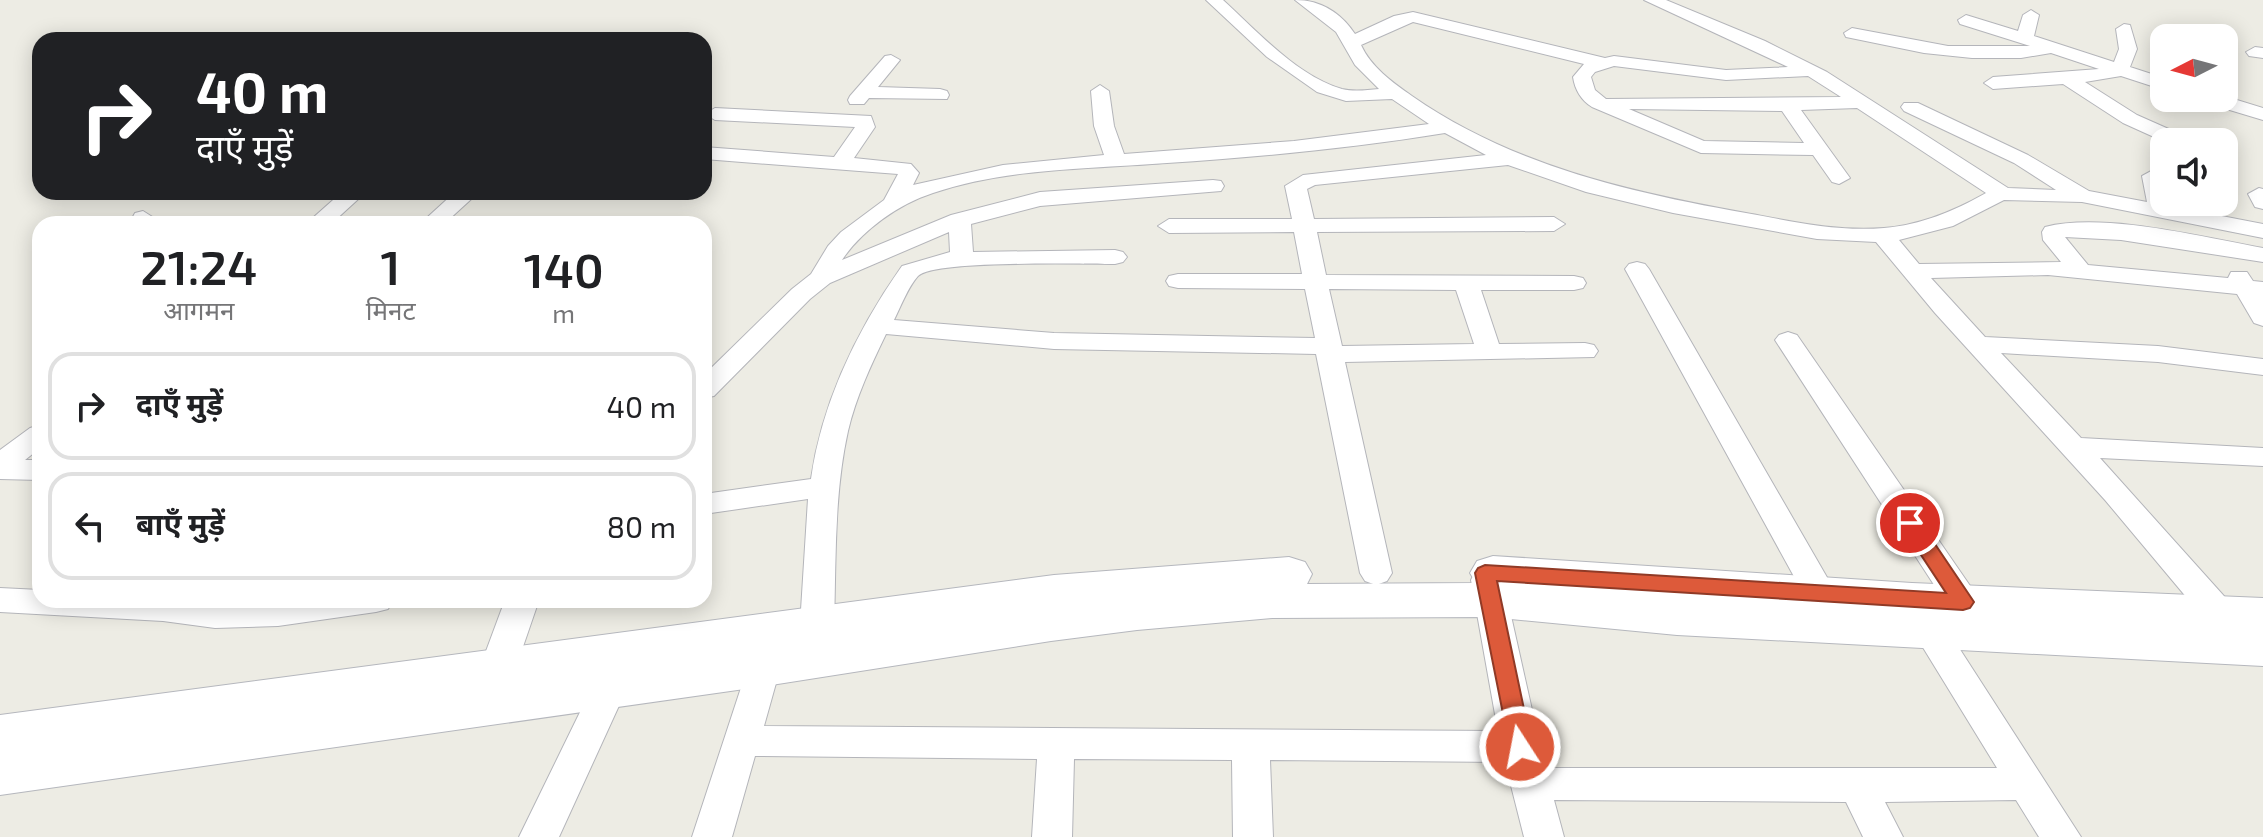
<!DOCTYPE html>
<html lang="hi">
<meta charset="utf-8">
<style>
:root{--surface:#fff;--page:#f2f2f2;--text:#202124;--muted:#757577;--line:#e0e0e0}
body{margin:0;font-family:"Exo 2","Noto Sans Devanagari",sans-serif;background:var(--page);color:var(--text);height:100vh;display:flex;flex-direction:column;font-size:30px;white-space:nowrap}
*{box-sizing:border-box;margin:0}
p{font-size:26px;color:var(--muted)}
.icon{flex:none;width:44px;height:44px;fill:none;stroke:currentColor;stroke-width:2;stroke-linecap:round;stroke-linejoin:round}
.map{position:relative;flex:1;overflow:hidden}
.details{position:absolute;left:32px;top:216px;width:680px;height:392px;display:flex;flex-direction:column;background:var(--surface);border-radius:24px;box-shadow:0 4px 20px #0003}
.details>*{flex:none}
.hud{position:absolute;left:32px;top:32px;width:680px;height:168px;border-radius:24px;box-shadow:0 4px 20px #0003;background:#202124;color:#fff;overflow:hidden}
.needle{width:52px;rotate:264deg}
.controls{position:absolute;left:2150px;top:24px;display:grid;gap:16px}
.controls a{display:grid;place-items:center;width:88px;height:88px;border-radius:16px;background:var(--surface);box-shadow:0 4px 20px #0003;font-size:40px}
.pin{position:absolute;display:grid;place-items:center;width:68px;height:68px;color:#fff;margin:-34px;border:4px solid #fff;border-radius:50%;box-shadow:0 2px 8px #0007}
.me{position:absolute;width:88px;margin:-44px;rotate:349deg;stroke-linejoin:round;filter:drop-shadow(0 0 6px #0008)}
.turn{display:flex;align-items:center;gap:28px;height:168px;padding:0 32px;font-size:36px}
.turn .icon{width:104px;height:104px;stroke-width:2.5}
.turn b{display:block;font-size:56px;line-height:68px}
.eta{display:flex;justify-content:space-evenly;align-items:center;height:136px;text-align:center}
.eta b{font-size:48px;font-weight:600;line-height:56px}
ul{padding:0;list-style:none}
li{display:flex;align-items:center;gap:24px;height:108px;margin:0 16px 12px;padding:0 16px;border:4px solid var(--line);border-radius:24px}
li div{flex:1}
li b{display:block;font-size:30px}
li em{font-style:normal}
.map>svg:first-child{display:block}
.lines{fill:none;stroke-linecap:round;stroke-linejoin:round}
.street-casing{stroke:#b4b5ba;stroke-width:2}
.secondary-casing{stroke:#b5b7bd;stroke-width:2}
.street{fill:#fff;fill-rule:evenodd}
.secondary{fill:#fff;fill-rule:evenodd}
.route{fill:#dd5a3a;stroke:#903a26;stroke-width:2}
</style>
<div class="map">
<svg width="2263" height="837" viewBox="0 0 2263 837">
<rect width="100%" height="100%" fill="#edece4"/>
<g class="lines">
<g class="street-casing">
<path id="street" d="M 1206,0 L 1223,0 C 1257,31 1297,76 1342,89 C 1354,92 1367,90 1379,89 L 1355,65 L 1336,32 L 1295,0 C 1321,0 1341,13 1355,34 L 1394,16 L 1413,12 L 1605,58 L 1614,56 L 1726,70 L 1788,67 L 1644,0 L 1666,0 L 1765,41 L 1827,72 L 2008,188 L 2056,190 L 2014,163 L 1904,111 L 1901,107 L 1904,103 L 1918,103 L 2028,155 L 2089,191 L 2147,202 L 2142,176 L 2153,170 L 2164,176 L 2164,202 L 2169,202 L 2170,206 L 2263,224 L 2263,238 L 2082,202 L 2004,200 L 1953,226 L 1899,240 L 1919,264 L 2061,262 L 2043,240 L 2042,232 L 2045,227 C 2104,212 2202,237 2263,248 L 2263,262 L 2121,240 L 2065,237 L 2088,265 L 2228,278 L 2231,272 L 2247,272 L 2253,281 L 2263,282 L 2263,326 L 2254,323 L 2237,294 L 2048,275 L 1931,278 L 1985,337 L 2158,346 L 2263,359 L 2263,375 L 2158,362 L 2001,353 L 2081,438 L 2263,448 L 2263,466 L 2100,458 L 2232,605 L 2237,614 L 2232,623 L 2220,626 L 2208,623 L 2105,500 L 1935,313 L 1876,242 L 1817,239 L 1673,213 L 1586,192 L 1508,165 L 1315,185 L 1307,189 L 1314,219 L 1554,217 L 1565,224 L 1554,231 L 1317,232 L 1326,275 L 1574,276 L 1583,278 L 1586,283 L 1583,288 L 1574,290 L 1481,290 L 1499,344 L 1585,343 L 1594,345 L 1598,351 L 1594,357 L 1345,362 L 1392,573 L 1387,581 L 1376,585 L 1365,581 L 1360,573 L 1316,354 L 1054,349 L 886,334 C 871,365 856,397 848,431 C 834,494 836,561 834,626 L 829,635 L 817,639 L 805,635 L 800,626 L 808,499 L 704,514 L 704,494 L 811,479 C 822,402 857,330 902,266 L 950,252 L 949,232 L 830,283 L 810,299 L 714,396 L 704,398 L 704,375 L 792,289 L 811,274 L 828,246 L 841,232 L 884,200 L 898,174 L 704,159 L 704,147 L 834,157 L 855,127 L 715,120 L 705,114 L 715,108 L 871,116 L 875,127 L 854,158 L 911,164 L 919,173 L 913,185 L 1003,165 L 1104,155 L 1094,126 L 1091,91 L 1100,85 L 1109,91 L 1114,126 L 1124,154 L 1294,141 L 1429,124 L 1392,99 L 1346,101 L 1317,92 L 1267,57 ZM 1413,22 L 1584,64 L 1573,77 C 1575,90 1581,100 1592,107 L 1701,153 L 1813,155 L 1832,182 L 1839,184 L 1850,178 L 1801,110 L 1857,108 L 1986,193 C 1954,211 1921,225 1884,228 C 1837,232 1791,221 1746,213 C 1628,192 1511,165 1412,96 C 1392,82 1371,67 1361,45 ZM 1614,66 L 1726,80 L 1808,76 L 1841,97 L 1606,99 L 1595,90 L 1591,77 L 1595,72 ZM 1629,109 L 1782,111 L 1804,143 L 1704,141 ZM 1445,133 L 1486,155 L 1303,175 L 1285,186 L 1292,219 L 1169,219 L 1158,226 L 1169,233 L 1294,232 L 1302,274 L 1178,274 L 1169,276 L 1166,281 L 1169,286 L 1178,288 L 1305,289 L 1315,338 L 1054,333 L 894,320 C 901,306 908,287 918,276 C 934,260 1084,264 1115,264 L 1123,262 L 1127,257 L 1123,252 L 1115,250 L 973,252 L 971,224 L 1040,206 L 1221,191 L 1224,186 L 1221,181 L 1213,180 L 1040,192 L 951,215 L 842,260 C 862,230 899,204 933,193 C 1007,168 1090,169 1167,163 C 1260,157 1353,148 1445,133 ZM 1329,289 L 1456,290 L 1474,344 L 1342,346 Z
M 2031,10 L 2039,15 L 2034,36 L 2114,62 L 2119,49 L 2116,29 L 2124,24 L 2130,25 L 2137,49 L 2130,67 L 2164,78 L 2164,90 L 2121,76 L 2085,82 L 2137,115 L 2189,138 L 2192,142 L 2165,142 L 2123,123 L 2063,84 L 1993,89 L 1984,83 L 1993,77 L 2099,69 L 2051,53 L 2021,58 L 1972,58 L 1924,53 L 1846,37 L 1844,33 L 1852,28 L 1948,46 L 2030,46 L 1960,24 L 1958,20 L 1966,15 L 2018,31 L 2023,15 Z
M 2255,47 L 2263,48 L 2263,58 L 2249,56 L 2246,52 Z
M 891,55 L 900,60 L 878,87 L 940,89 L 947,91 L 949,95 L 947,99 L 869,98 L 864,104 L 850,104 L 848,100 L 850,96 L 885,56 Z
M 2224,96 L 2263,108 L 2263,120 L 2203,102 L 2201,98 Z
M 2259,188 L 2263,189 L 2263,209 L 2255,207 L 2248,194 Z
M 342,192 L 366,192 L 331,224 L 306,224 Z
M 455,192 L 479,192 L 444,224 L 420,224 Z
M 143,211 L 154,218 L 151,224 L 129,224 L 135,213 Z
M 1637,262 L 1645,264 L 1649,269 L 1832,586 L 1837,594 L 1832,602 L 1820,606 L 1808,602 L 1625,269 L 1629,264 Z
M 1788,332 L 1797,335 L 1975,593 L 1980,602 L 1975,611 L 1963,614 L 1951,611 L 1775,340 L 1779,335 Z
M 40,425 L 40,448 L 25,460 L 40,460 L 40,480 L 0,479 L 0,450 L 30,428 Z
M 1487,568 L 1499,572 L 1503,580 L 1545,768 L 1997,768 L 1903,615 L 1908,606 L 1920,603 L 1932,606 L 2081,837 L 2039,837 L 2016,800 L 1885,802 L 1903,837 L 1863,837 L 1846,802 L 1554,800 L 1564,837 L 1524,837 L 1505,762 L 1270,760 L 1273,837 L 1233,837 L 1232,760 L 1074,759 L 1072,837 L 1032,837 L 1037,759 L 755,756 L 732,837 L 692,837 L 756,642 L 768,638 L 780,642 L 785,651 L 764,726 L 1498,731 L 1471,580 L 1475,572 Z
M 0,588 L 40,590 L 40,600 L 188,600 L 215,604 L 393,600 L 388,609 L 376,612 L 278,626 L 215,628 L 163,621 L 0,612 Z
M 505,600 L 539,600 L 515,670 L 509,680 L 497,684 L 485,680 L 479,670 Z
M 615,661 L 627,665 L 633,675 L 559,837 L 519,837 L 603,665 Z"/>
</g>
<g class="secondary-casing">
<path id="secondary" d="M 1493,556 L 1912,583 L 2263,598 L 2263,666 L 1677,635 L 1490,617 L 1272,618 L 1137,630 L 1051,641 L 765,686 L 0,795 L 0,715 L 1054,575 L 1289,557 L 1305,562 L 1312,574 L 1307,584 L 1476,583 L 1470,573 L 1477,561 Z"/>
</g>
<use href="#street" class="street"/>
<use href="#secondary" class="secondary"/>
</g>
<path class="route" d="M 1910,517 L 1918,519 L 1970,596 L 1974,602 L 1970,608 L 1963,610 L 1497,581 L 1532,747 L 1528,754 L 1520,757 L 1511,754 L 1475,573 L 1478,568 L 1485,565 L 1946,593 L 1900,523 Z"/>
</svg>
<div class="controls">
<a><svg class="needle" viewBox="-14 -14 28 28"><path d="M0-13l5 13h-10z" fill="#e53935"/><path d="M0 13l5-13h-10z" fill="#757577"/></svg></a>
<a><svg class="icon" aria-label="sound" viewBox="0 0 24 24"><path d="M4 9h4l5-4v14l-5-4H4zM17 9q2 3 0 6"/></svg></a>
</div>
<div class="pin" style="left:1910px;top:523px;background:#d93025"><svg class="icon" aria-label="arrive" viewBox="0 0 24 24"><path d="M6 21V4h12l-3 4 3 4H6"/></svg></div>
<svg class="me" style="left:1520px;top:747px" viewBox="-20 -20 40 40"><circle r="17" fill="#dd5a3a" stroke="#fff" stroke-width="3"/><path d="M0-11L8 9 0 5-8 9z" fill="#fff"/></svg>
<div class="hud">
<div class="turn"><svg class="icon" aria-label="right" viewBox="0 0 24 24"><path d="M7 20v-9h11M14 6l5 5-5 5"/></svg><div><b>40 m</b>दाएँ मुड़ें</div></div>
</div>
<section class="details">
<div class="eta">
<div><b>21:24</b><p>आगमन</p></div>
<div><b>1</b><p>मिनट</p></div>
<div><b>140</b><p>m</p></div>
</div>
<ul>
<li><svg class="icon" aria-label="right" viewBox="0 0 24 24"><path d="M7 20v-9h11M14 6l5 5-5 5"/></svg><div><b>दाएँ मुड़ें</b></div><em>40 m</em></li>
<li><svg class="icon" aria-label="left" viewBox="0 0 24 24"><path d="M17 20v-9H6M10 6l-5 5 5 5"/></svg><div><b>बाएँ मुड़ें</b></div><em>80 m</em></li>
</ul>
</section>
</div>
